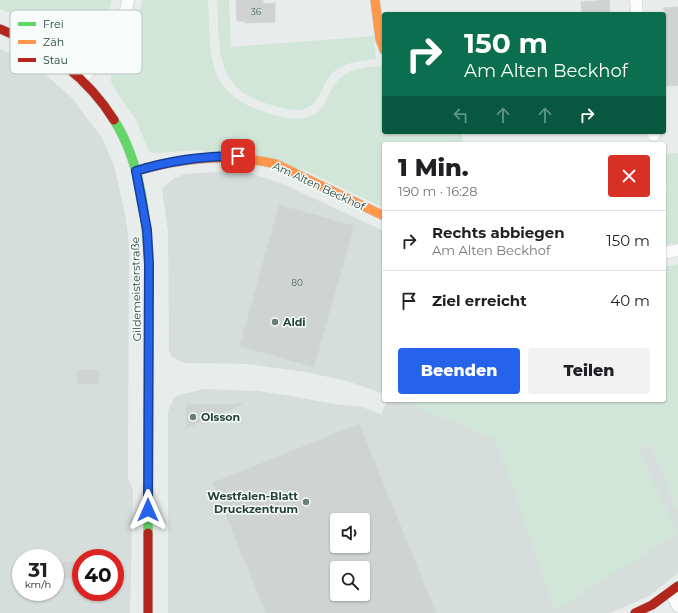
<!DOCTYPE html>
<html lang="de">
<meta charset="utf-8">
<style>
:root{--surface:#fff;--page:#f2f2f2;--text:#202124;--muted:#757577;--line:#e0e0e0;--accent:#2563eb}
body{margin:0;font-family:Montserrat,sans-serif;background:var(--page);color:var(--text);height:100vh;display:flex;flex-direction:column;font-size:15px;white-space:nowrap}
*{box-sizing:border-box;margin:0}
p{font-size:13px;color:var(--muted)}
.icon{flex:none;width:22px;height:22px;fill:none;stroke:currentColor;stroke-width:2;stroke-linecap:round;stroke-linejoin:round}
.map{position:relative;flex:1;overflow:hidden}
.side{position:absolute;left:382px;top:142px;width:284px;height:260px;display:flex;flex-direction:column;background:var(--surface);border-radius:4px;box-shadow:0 1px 3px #0004}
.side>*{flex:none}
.hud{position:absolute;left:382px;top:12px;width:284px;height:122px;border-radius:4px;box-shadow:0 1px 3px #0004;background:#0b6e4f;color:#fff;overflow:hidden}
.tools{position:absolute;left:330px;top:513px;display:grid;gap:8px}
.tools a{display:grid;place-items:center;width:40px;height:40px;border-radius:4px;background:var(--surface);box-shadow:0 1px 3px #0004;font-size:20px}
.speed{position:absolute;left:12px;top:549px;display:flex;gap:8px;font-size:20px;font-weight:700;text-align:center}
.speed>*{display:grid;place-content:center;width:52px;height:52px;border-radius:50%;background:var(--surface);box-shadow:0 1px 3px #0004;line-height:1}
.speed small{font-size:10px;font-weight:400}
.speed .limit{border:6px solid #d22;background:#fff;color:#111}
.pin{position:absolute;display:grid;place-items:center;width:34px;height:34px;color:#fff;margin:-17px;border-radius:8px;box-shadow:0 2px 6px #0006}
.me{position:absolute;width:44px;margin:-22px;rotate:0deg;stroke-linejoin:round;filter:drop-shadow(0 0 3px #0008)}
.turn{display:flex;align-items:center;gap:14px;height:84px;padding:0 16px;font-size:18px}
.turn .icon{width:52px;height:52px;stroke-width:2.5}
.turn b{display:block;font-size:28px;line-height:34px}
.lanes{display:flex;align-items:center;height:38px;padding:0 16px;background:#0003;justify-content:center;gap:20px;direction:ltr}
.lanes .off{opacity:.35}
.round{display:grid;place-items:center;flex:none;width:42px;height:42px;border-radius:4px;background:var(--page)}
.head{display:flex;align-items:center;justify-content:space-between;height:68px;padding:0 16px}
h1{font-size:24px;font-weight:800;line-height:30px}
.primary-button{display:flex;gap:8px;margin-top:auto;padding:8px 16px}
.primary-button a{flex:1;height:46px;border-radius:4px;background:var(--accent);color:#fff;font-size:16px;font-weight:800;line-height:46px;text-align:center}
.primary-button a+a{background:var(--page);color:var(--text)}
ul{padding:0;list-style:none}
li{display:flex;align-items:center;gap:12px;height:60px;padding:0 16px;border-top:1px solid var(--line)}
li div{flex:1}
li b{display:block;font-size:15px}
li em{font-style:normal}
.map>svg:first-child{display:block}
.built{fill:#d6dedb;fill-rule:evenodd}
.green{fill:#d1e6d8}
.building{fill:#cfd4d2;stroke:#d1d6d4;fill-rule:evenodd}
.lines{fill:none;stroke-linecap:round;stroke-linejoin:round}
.street-casing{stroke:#c5cac8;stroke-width:13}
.fast-casing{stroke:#c3cbc8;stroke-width:10}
.slow-casing{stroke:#c3cbc8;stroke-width:10}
.jam-casing{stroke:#c3cbc8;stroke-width:10}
.street{stroke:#fcfcfc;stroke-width:12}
.fast{stroke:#63d668;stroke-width:9}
.slow{stroke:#ff974d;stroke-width:9}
.jam{stroke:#b3261e;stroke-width:9}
.route-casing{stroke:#184099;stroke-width:10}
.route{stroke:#2563eb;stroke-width:7}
.poi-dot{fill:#697e78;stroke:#f7fbf9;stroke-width:1.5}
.labels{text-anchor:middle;stroke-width:3;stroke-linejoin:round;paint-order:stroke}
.number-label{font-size:9px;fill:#506761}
.street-label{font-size:11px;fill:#24423a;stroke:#f7fbf9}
.poi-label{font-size:11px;font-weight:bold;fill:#24423a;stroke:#f7fbf9;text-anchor:start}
.key{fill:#f7fbf9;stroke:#b8c4c0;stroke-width:1}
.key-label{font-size:11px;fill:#24423a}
</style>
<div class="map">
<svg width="678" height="613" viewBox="0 0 678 613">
<rect width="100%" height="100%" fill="#e8edeb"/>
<path class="built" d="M 0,49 L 14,55 L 38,68 L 72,98 L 102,138 L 114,165 L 125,214 L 129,244 L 128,478 L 133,490 L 130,613 L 0,613 ZM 21,558 L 55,558 L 55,592 L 21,592 ZM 81,558 L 115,558 L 115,592 L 81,592 Z
M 230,171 L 250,173 L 283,184 L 384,231 L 384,394 L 347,381 L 305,372 L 246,364 L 185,363 L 172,357 L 169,352 L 168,231 L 162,189 L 173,179 L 185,174 Z
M 204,389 L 258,391 L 286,395 L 334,404 L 362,407 L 381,414 L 388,400 L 398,400 L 495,438 L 524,510 L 650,443 L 678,509 L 678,573 L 649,596 L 610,613 L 168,613 L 168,411 L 174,398 L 179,395 ZM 337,520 L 363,520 L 363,546 L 337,546 ZM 337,568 L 363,568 L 363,594 L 337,594 Z"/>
<path class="green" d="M 0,0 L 112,0 L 105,20 L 92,41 L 86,45 L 80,46 L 71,45 L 38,25 L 0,9 Z
M 142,0 L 208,0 C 211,59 205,95 271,114 C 285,118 299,122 313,115 C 321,111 326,102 329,94 C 341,69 358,67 384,66 L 384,132 L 462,132 L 462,144 L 384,144 L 384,208 L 304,170 L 197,150 L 159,153 L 149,152 L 136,120 L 112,85 C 106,66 127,44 134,27 C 138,19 140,9 142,0 Z
M 217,0 L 229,0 L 231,47 L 374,36 L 376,59 C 357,61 336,63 326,82 C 321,92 318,103 307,108 C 295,113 283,108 271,105 C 213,88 220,50 217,0 Z
M 678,153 L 678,243 L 664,245 L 664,190 L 668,188 L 665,184 L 664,154 Z
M 678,264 L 678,509 L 650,443 L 638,449 L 678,533 L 555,610 L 495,438 L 398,400 L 664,400 L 664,267 Z"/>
<path class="building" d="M 236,0 L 263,0 L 263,4 L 275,3 L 275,22 L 245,23 L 245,21 L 237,21 Z
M 609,0 L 610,14 L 582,14 L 581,2 Z
M 678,7 L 678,85 L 666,86 L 664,62 L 664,8 Z
M 279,205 L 354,226 L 314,367 L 240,346 Z
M 77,370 L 99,370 L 99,384 L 77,384 Z
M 242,404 L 242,405 L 186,428 L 186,405 Z
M 359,424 L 436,613 L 266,613 L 213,483 ZM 337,520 L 363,520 L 363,546 L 337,546 ZM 337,568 L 363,568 L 363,594 L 337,594 Z
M 78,561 L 79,578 L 64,579 L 62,563 Z"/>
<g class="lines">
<g class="street-casing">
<path id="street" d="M 636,0 L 637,14
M 81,78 C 105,59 123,31 128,0
M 653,132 L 654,135
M 664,253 L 678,250
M 671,592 L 678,606"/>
</g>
<g class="fast-casing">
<path id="fast" d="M 114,120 C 141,163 146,215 149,264 L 148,533"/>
</g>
<g class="slow-casing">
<path id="slow" d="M 375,0 L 380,39 L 384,50
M 136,171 C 183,158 228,153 276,164 L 384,216"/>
</g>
<g class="jam-casing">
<path id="jam" d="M 0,29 C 48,48 87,77 114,120
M 148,613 L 148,533
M 635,613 L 652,605 L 678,586"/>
</g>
<use href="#street" class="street"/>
<use href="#fast" class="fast"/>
<use href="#slow" class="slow"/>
<use href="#jam" class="jam"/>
</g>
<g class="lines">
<g class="route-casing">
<path id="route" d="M 148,510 L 149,264 L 147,230 L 136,171 C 171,160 201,156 238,156"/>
</g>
<use href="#route" class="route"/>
</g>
<g class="poi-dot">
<circle cx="275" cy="322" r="4"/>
<circle cx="193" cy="417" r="4"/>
<circle cx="306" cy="502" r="4"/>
</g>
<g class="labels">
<g class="number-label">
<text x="256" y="15">36</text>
<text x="297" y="286">80</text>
</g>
<g class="street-label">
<text transform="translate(319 186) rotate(25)" y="4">Am Alten Beckhof</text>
<text transform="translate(136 289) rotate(-91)" y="4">Gildemeisterstraße</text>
</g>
<g class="poi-label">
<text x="283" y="326">Aldi</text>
<text x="201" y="421">Olsson</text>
<text x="298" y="500" text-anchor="end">Westfalen-Blatt<tspan x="298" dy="13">Druckzentrum</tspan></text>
</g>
</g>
<rect x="10" y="10" width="132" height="64" rx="6" class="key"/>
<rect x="18" y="22" width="18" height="4" fill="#63d668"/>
<rect x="18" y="40" width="18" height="4" fill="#ff974d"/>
<rect x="18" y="58" width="18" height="4" fill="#b3261e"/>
<g class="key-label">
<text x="43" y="28">Frei</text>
<text x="43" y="46">Zäh</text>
<text x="43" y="64">Stau</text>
</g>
</svg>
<div class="tools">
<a><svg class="icon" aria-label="sound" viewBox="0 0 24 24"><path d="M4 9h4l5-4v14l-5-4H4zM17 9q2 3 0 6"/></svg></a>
<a><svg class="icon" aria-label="search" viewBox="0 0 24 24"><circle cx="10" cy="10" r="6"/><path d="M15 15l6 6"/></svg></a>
</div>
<div class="speed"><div>31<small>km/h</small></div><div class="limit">40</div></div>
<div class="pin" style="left:238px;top:156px;background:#d93025"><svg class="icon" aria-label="arrive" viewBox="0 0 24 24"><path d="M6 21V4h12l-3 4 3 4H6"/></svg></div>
<svg class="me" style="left:148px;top:510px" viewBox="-20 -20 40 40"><path d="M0-17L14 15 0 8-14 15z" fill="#2563eb" stroke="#fff" stroke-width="4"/></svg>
<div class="hud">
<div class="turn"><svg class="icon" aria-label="right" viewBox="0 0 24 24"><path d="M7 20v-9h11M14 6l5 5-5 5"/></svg><div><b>150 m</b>Am Alten Beckhof</div></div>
<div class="lanes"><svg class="icon off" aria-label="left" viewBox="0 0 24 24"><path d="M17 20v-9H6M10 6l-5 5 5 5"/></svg><svg class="icon off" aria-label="ahead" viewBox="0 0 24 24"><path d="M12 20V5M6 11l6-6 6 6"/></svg><svg class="icon off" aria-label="ahead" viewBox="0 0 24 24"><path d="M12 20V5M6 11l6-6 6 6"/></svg><svg class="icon" aria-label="right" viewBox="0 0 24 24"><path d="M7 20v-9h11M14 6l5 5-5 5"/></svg></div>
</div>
<section class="side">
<div class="head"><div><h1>1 Min.</h1><p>190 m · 16:28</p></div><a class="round" style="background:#d93025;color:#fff"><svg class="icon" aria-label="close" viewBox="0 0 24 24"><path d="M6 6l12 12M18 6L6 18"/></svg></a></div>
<ul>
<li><svg class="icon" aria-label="right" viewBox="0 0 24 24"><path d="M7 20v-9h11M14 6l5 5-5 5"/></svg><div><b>Rechts abbiegen</b><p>Am Alten Beckhof</p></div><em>150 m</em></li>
<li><svg class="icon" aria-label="arrive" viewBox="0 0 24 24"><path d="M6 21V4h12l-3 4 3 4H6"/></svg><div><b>Ziel erreicht</b></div><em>40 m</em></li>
</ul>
<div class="primary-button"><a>Beenden</a><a>Teilen</a></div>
</section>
</div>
